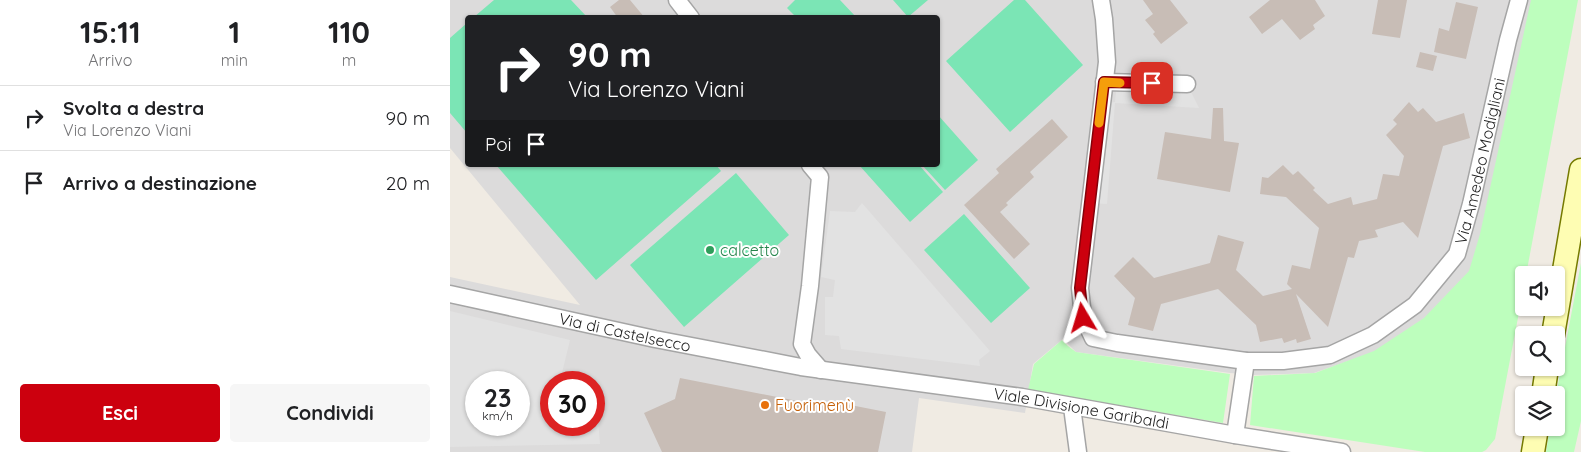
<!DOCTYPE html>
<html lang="it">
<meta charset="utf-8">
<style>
:root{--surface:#fff;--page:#f6f6f6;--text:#202124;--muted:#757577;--line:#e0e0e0;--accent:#cc000e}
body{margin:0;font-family:Quicksand,sans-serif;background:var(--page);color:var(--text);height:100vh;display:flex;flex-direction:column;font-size:19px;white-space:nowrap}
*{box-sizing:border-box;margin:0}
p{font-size:16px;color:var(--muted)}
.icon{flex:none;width:28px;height:28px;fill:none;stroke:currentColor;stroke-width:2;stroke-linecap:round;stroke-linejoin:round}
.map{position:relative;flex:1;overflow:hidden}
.side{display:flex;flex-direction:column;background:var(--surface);width:450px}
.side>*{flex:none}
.guide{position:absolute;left:15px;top:15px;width:475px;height:152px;border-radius:5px;box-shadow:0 1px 4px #0004;background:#202124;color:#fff;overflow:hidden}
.tools{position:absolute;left:1065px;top:266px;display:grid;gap:10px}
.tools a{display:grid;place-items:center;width:50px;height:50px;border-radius:5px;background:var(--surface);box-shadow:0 1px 4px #0004;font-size:25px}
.speed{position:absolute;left:15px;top:371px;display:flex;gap:10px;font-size:25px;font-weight:700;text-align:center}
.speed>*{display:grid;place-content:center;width:65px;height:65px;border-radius:50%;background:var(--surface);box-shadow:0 1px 4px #0004;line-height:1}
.speed small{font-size:12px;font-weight:400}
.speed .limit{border:8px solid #d22;background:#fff;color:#111}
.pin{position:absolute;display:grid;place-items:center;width:42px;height:42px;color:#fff;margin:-21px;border-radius:10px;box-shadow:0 2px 8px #0006}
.me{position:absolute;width:55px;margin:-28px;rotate:353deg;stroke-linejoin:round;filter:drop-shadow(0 0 4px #0008)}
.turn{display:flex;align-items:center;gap:18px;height:105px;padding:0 20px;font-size:22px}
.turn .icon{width:65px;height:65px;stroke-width:2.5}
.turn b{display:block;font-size:35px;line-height:42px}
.then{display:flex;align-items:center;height:48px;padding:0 20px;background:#0003;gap:10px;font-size:19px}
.eta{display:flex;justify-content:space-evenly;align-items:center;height:85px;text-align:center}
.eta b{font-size:30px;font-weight:700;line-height:35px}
.action{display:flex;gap:10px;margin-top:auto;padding:10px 20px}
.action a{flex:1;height:58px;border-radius:5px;background:var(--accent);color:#fff;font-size:20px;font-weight:700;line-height:58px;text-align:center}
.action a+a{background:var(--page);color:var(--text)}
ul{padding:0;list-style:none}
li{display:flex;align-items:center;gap:15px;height:65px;padding:0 20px;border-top:1px solid var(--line)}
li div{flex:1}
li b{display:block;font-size:19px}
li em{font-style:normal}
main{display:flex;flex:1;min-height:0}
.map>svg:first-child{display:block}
.residential{fill:#dcdbdb;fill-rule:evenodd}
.park{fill:#bdfebd}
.pitch{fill:#7be5b5}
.parking{fill:#e2e2e2;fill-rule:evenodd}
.building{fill:#c8bdb6}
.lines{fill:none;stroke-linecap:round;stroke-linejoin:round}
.minor-casing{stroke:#a5a5a5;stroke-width:19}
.secondary-casing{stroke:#757a00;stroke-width:25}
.minor{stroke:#fff;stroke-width:16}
.secondary{stroke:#fefdb3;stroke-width:22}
.route-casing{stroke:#850009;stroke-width:12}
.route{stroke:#cc000e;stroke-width:9}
.slow{stroke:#f59e0b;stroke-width:9}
.leisure-dot{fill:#2e9e5b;stroke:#fff;stroke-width:2}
.food-dot{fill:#e8710a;stroke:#fff;stroke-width:2}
.labels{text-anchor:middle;stroke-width:4;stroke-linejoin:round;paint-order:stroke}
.street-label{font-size:16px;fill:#1e1e1e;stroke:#fff}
.leisure-label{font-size:16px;fill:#27864d;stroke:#fff;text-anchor:start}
.food-label{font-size:16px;fill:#c56008;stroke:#fff;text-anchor:start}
</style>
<main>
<section class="side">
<div class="eta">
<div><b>15:11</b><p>Arrivo</p></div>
<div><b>1</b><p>min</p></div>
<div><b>110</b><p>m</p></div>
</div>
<ul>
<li><svg class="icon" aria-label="right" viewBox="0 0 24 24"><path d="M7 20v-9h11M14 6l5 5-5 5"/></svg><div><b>Svolta a destra</b><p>Via Lorenzo Viani</p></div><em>90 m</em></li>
<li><svg class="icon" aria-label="arrive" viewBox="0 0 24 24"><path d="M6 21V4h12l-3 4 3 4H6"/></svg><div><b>Arrivo a destinazione</b></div><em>20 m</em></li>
</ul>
<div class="action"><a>Esci</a><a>Condividi</a></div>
</section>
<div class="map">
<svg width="1131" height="452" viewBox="0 0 1131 452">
<rect width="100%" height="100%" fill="#f0ebe3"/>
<path class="residential" d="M 0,0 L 1082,0 L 1031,233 L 1020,271 L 975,318 L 924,352 L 864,373 L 804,375 L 780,373 L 626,352 L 613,339 L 583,364 L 575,413 L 469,398 L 462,452 L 0,452 L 0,277 L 130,305 L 0,148 ZM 18,18 L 488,18 L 488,165 L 18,165 ZM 26,382 L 69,382 L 69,425 L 26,425 ZM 101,382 L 144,382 L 144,425 L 101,425 Z"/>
<path class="park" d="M 1081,0 L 1128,0 L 1076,275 L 1074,275 L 1074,286 L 1045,439 L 1036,450 L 1032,452 L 975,452 L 800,425 L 804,376 L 865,373 L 924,351 L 974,318 L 1019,271 L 1030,234 Z
M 1131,263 L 1131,421 L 1124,452 L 1096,452 L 1100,428 L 1106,428 L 1106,395 Z
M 612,340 L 618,346 L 626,352 L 780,374 L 773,423 L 578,390 L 584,364 Z"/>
<path class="pitch" d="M 44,0 L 121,0 L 137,17 L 24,17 Z
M 345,0 L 390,0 L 406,17 L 346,17 L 337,8 Z
M 443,0 L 478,0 L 458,17 Z
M 564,0 L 575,0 L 633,65 L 560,132 L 496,61 Z
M 17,23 L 17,133 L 0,113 L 0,38 Z
M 488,115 L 528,160 L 495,190 L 472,165 L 488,165 Z
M 46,165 L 266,165 L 271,171 L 146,280 Z
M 409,165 L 469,165 L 493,192 L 460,222 Z
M 286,173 L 339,235 L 234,327 L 180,265 Z
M 514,214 L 580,288 L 541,323 L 474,250 Z"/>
<path class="parking" d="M 667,83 L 737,84 L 749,108 L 665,103 L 657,204 L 640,203 L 651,104 L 665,102 Z
M 412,203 L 540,351 L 529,360 L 530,366 L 391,349 L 389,336 L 375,335 L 375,297 L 383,297 L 385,280 L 371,277 L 380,211 L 405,212 Z
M 0,311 L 120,340 L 111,377 L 139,382 L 101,382 L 101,425 L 144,425 L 144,383 L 145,384 L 150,444 L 0,447 ZM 69,382 L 69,425 L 26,425 L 26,382 Z"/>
<path class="building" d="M 169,0 L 180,0 L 195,18 L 168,18 L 160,7 Z
M 693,0 L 720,0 L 738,23 L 711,44 L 703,34 L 705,32 L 695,20 L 703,14 Z
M 820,0 L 865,0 L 875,16 L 863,25 L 865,29 L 850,40 L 832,19 L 812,34 L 799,17 Z
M 928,0 L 957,0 L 950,38 L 922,34 Z
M 1006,2 L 1028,7 L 1016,59 L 984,52 L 989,28 L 999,31 Z
M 970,52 L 987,56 L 983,71 L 966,67 Z
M 959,102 L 968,112 L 973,108 L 986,122 L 1014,113 L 1020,138 L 993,146 L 968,238 L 953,222 L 925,230 L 928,237 L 909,241 L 904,258 L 898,257 L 878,327 L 846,294 L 861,339 L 847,343 L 846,339 L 834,343 L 832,338 L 810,342 L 806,325 L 768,289 L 711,304 L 703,331 L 678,325 L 685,298 L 664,276 L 683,257 L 704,278 L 760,263 L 768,235 L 794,242 L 786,270 L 813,296 L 842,289 L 837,284 L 842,265 L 860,269 L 869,228 L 836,197 L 810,194 L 812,177 L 818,178 L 833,165 L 843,175 L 848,171 L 865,188 L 863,190 L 878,204 L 901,197 L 903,205 L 927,199 L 933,174 L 949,176 L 954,156 L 936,135 L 947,124 L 943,120 Z
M 763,108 L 773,108 L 774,141 L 789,143 L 780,192 L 707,179 L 715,132 L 761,139 Z
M 602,119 L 618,137 L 580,172 L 584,177 L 556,203 L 558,205 L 550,212 L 580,244 L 564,259 L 514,205 L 549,173 L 546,169 Z
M 230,378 L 378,407 L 380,401 L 436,412 L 428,452 L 212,452 L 194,413 L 225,399 Z"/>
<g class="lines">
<g class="minor-casing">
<g id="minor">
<path d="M 227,0 L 241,18"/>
<path d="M 651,0 L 654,19 L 657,62 L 630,288 L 633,317 L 643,338 L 667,343 L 796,361"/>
<path d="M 654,82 L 737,84"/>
<path d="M 360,165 L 370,177 L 360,286 L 352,344 L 358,355 L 371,370"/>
<path id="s1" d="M 0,294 L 205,339 L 351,367 L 572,397 L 785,435 L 892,452"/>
<path d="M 622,407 L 628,452"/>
<path id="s2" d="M 785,435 L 796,361 L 833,361 L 880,355 L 923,335 L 965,305 L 1007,254 L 1021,204 L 1058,40 L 1069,0"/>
</g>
</g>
<g class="secondary-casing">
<path id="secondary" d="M 1103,335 L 1131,170
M 1093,395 L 1097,368
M 1083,452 L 1087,428"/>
</g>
<use href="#minor" class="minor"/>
<use href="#secondary" class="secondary"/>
</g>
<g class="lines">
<g class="route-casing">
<path id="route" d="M 633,318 L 630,288 L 654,82 L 702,83"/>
</g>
<use href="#route" class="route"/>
<path class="slow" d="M 649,123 L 654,82 L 670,83"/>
</g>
<circle class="leisure-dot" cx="260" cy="250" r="5"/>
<circle class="food-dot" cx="315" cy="405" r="5"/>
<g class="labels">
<g class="street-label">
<text dy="6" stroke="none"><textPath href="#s2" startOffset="420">Via Amedeo Modigliani</textPath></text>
<text dy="6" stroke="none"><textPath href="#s1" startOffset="179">Via di Castelsecco</textPath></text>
<text dy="6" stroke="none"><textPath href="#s1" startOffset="642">Viale Divisione Garibaldi</textPath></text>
</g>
<g class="leisure-label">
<text x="270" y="256">calcetto</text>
</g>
<g class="food-label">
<text x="325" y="411">Fuorimenù</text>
</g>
</g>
</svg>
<div class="tools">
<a><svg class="icon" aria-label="sound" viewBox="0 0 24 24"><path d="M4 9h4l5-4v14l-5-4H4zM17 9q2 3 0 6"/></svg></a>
<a><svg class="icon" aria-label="search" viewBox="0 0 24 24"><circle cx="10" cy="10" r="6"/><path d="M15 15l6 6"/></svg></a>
<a><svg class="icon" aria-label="layers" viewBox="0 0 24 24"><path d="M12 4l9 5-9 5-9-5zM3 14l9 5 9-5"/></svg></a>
</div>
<div class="speed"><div>23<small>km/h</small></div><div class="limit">30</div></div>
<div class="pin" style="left:702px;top:83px;background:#d93025"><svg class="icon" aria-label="arrive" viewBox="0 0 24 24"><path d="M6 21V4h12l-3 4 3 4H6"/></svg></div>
<svg class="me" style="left:633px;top:318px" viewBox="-20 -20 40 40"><path d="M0-17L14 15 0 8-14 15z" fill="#cc000e" stroke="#fff" stroke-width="4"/></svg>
<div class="guide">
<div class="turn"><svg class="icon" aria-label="right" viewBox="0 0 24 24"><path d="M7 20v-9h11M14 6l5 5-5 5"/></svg><div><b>90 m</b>Via Lorenzo Viani</div></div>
<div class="then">Poi<svg class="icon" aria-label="arrive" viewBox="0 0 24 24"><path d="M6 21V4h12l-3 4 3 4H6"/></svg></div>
</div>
</div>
</main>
